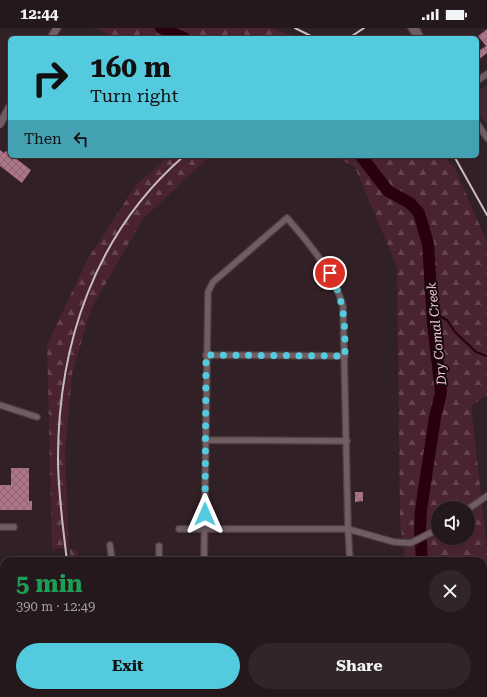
<!DOCTYPE html>
<meta charset="utf-8">
<style>
:root{--surface:#25181c;--page:#312529;--text:#f1f3f6;--muted:#a3a0a3;--line:#42373b;--accent:#54cade}
body{margin:0;font-family:"Roboto Serif",serif;background:var(--page);color:var(--text);height:100vh;display:flex;flex-direction:column;font-size:15px;white-space:nowrap}
*{box-sizing:border-box;margin:0}
p{font-size:13px;color:var(--muted)}
.icon{flex:none;width:22px;height:22px;fill:none;stroke:currentColor;stroke-width:2;stroke-linecap:round;stroke-linejoin:round}
.map{position:relative;flex:1;overflow:hidden}
.drawer{position:absolute;left:0px;top:529px;width:487px;height:140px;display:flex;flex-direction:column;background:var(--surface);border-radius:12px 12px 0 0;box-shadow:0 1px 3px #0004,0 0 0 1px var(--line)}
.drawer>*{flex:none}
.hud{position:absolute;left:8px;top:8px;width:471px;height:122px;border-radius:6px;box-shadow:0 1px 3px #0004,0 0 0 1px var(--line);background:#54cade;color:#111;overflow:hidden}
.fabs{position:absolute;left:431px;top:473px;display:grid;gap:8px}
.fabs a{display:grid;place-items:center;width:44px;height:44px;border-radius:50%;background:var(--surface);box-shadow:0 1px 3px #0004,0 0 0 1px var(--line);font-size:20px}
.pin{position:absolute;display:grid;place-items:center;width:34px;height:34px;color:#fff;margin:-17px;border:2px solid #fff;border-radius:50%;box-shadow:0 1px 4px #0007}
.me{position:absolute;width:44px;margin:-22px;rotate:0deg;stroke-linejoin:round;filter:drop-shadow(0 0 3px #0008)}
.turn{display:flex;align-items:center;gap:14px;height:84px;padding:0 16px;font-size:18px}
.turn .icon{width:52px;height:52px;stroke-width:2.5}
.turn b{display:block;font-size:28px;line-height:34px}
.then{display:flex;align-items:center;height:38px;padding:0 16px;background:#0003;gap:8px;font-size:15px}
.round{display:grid;place-items:center;flex:none;width:42px;height:42px;border-radius:21px;background:var(--page)}
.summary{display:flex;align-items:center;justify-content:space-between;height:68px;padding:0 16px}
h1{font-size:24px;font-weight:700;line-height:30px;color:#1e9e55}
.primary-button{display:flex;gap:8px;margin-top:auto;padding:8px 16px}
.primary-button a{flex:1;height:46px;border-radius:24px;background:var(--accent);color:#111;font-size:16px;font-weight:700;line-height:46px;text-align:center}
.primary-button a+a{background:var(--page);color:var(--text)}
.status{display:flex;justify-content:space-between;align-items:center;height:28px;padding:0 20px;background:var(--surface);direction:ltr}
.status svg{height:11px;fill:currentColor}
.map>svg:first-child{display:block}
.built{fill:#412930}
.forest{fill:url(#forest-firs);fill-rule:evenodd}
.lines{fill:none;stroke-linecap:round;stroke-linejoin:round}
.stream{stroke:#290010;stroke-width:2}
.river{stroke:#290010;stroke-width:12}
.building{fill:url(#building-cross-hatch)}
.minor-casing{stroke:#4c3e42;stroke-width:8}
.secondary-casing{stroke:#4c3e42;stroke-width:9}
.minor{stroke:#705c61;stroke-width:5.5}
.secondary{stroke:#705c61;stroke-width:7}
.rail{stroke:#c9bcbf;stroke-width:2}
.route{stroke:#54cade;stroke-width:7;stroke-dasharray:0 12.6}
.labels{text-anchor:middle;stroke-width:4;stroke-linejoin:round;paint-order:stroke}
.water-label{font-size:13px;font-style:italic;fill:#f9c4d2;stroke:#140c0e}
</style>
<div class="status"><b>12:44</b><svg viewBox="0 0 49 12"><path d="M0 12V9h3v3zM5 12V6h3v6zM10 12V3h3v9zM15 12V0h3v12zM26 1h20v11H26zM47 4h2v5h-2z"/></svg></div>
<div class="map">
<svg width="487" height="669" viewBox="0 0 487 669">
<defs>
<pattern id="forest-firs" width="22" height="20" patternUnits="userSpaceOnUse"><rect width="22" height="20" fill="#492330"/><path d="M5 1l3.5 6h-7zM16 11l3.5 6h-7z" fill="#64434e"/></pattern>
<pattern id="building-cross-hatch" width="8" height="8" patternUnits="userSpaceOnUse"><rect width="8" height="8" fill="#ae7586"/><path d="M0 0l8 8M0 8l8-8" fill="none" stroke="#8a646f"/></pattern>
</defs>
<rect width="100%" height="100%" fill="#312025"/>
<path class="built" d="M 487,57 L 487,97 L 477,83 L 477,63 Z"/>
<path class="forest" d="M 94,0 L 270,0 L 299,10 L 118,10 Z
M 169,128 L 210,128 L 143,191 L 91,281 L 72,346 L 65,425 L 69,520 L 77,523 L 78,533 L 71,533 L 69,520 L 52,521 L 47,317 L 87,232 L 136,157 Z
M 334,128 L 443,128 L 454,138 L 487,214 L 487,367 L 471,378 L 487,520 L 487,669 L 427,669 L 426,665 L 483,665 L 483,533 L 405,533 L 400,493 L 397,239 L 355,139 ZM 438,480 L 468,480 L 468,510 L 438,510 Z
M 84,665 L 137,665 L 140,669 L 84,669 Z"/>
<g class="lines">
<path class="stream" d="M 432,284 L 447,292 L 455,304 L 476,324 L 487,328"/>
<path class="river" d="M 161,0 L 184,10
M 361,128 L 388,163 L 410,175 L 419,185 L 428,216 L 433,295 L 441,365 L 435,389 L 421,482 L 420,500 L 422,533
M 461,665 L 463,669"/>
</g>
<path class="building" d="M 487,1 L 487,25 L 477,33 L 477,24 L 486,18 L 478,8 Z
M 0,122 L 4,125 L 6,123 L 31,142 L 22,155 L 0,138 Z
M 11,440 L 29,440 L 29,473 L 32,473 L 32,482 L 0,482 L 0,457 L 11,457 Z
M 355,464 L 363,464 L 363,473 L 355,474 Z"/>
<g class="lines">
<g class="minor-casing">
<path id="minor" d="M 411,0 L 418,10
M 416,0 L 421,10
M 477,53 L 487,46
M 477,95 L 487,110
M 206,327 L 345,328
M 0,377 L 37,389
M 205,412 L 347,413
M 468,481 L 487,468
M 0,499 L 14,499
M 179,501 L 348,501 L 394,514 L 411,515 L 438,501
M 110,517 L 112,533
M 159,533 L 159,518
M 204,533 L 208,264 L 213,254 L 287,190 C 310,216 333,244 343,278 L 348,501 L 350,533
M 151,665 L 153,669
M 234,665 L 236,669
M 240,665 L 243,669
M 412,665 L 412,669
M 189,669 L 196,665
M 369,669 L 376,665"/>
</g>
<g class="secondary-casing">
<path id="secondary" d="M 51,10 L 57,0
M 0,96 L 10,78"/>
</g>
<use href="#minor" class="minor"/>
<use href="#secondary" class="secondary"/>
<path class="rail" d="M 295,0 L 315,10
M 349,10 L 364,0
M 454,128 L 487,187
M 67,533 C 63,499 58,464 58,431 C 58,316 95,205 184,128
M 79,665 L 79,669"/>
</g>
<g class="lines">
<path class="route" d="M 205,486 L 206,327 L 345,328 C 345,296 345,274 330,245"/>
</g>
<g class="labels">
<g class="water-label">
<text transform="translate(436 306) rotate(-96)" y="5">Dry Comal Creek</text>
</g>
</g>
</svg>
<div class="fabs">
<a><svg class="icon" aria-label="sound" viewBox="0 0 24 24"><path d="M4 9h4l5-4v14l-5-4H4zM17 9q2 3 0 6"/></svg></a>
</div>
<div class="pin" style="left:330px;top:245px;background:#d93025"><svg class="icon" aria-label="arrive" viewBox="0 0 24 24"><path d="M6 21V4h12l-3 4 3 4H6"/></svg></div>
<svg class="me" style="left:205px;top:486px" viewBox="-20 -20 40 40"><path d="M0-17L14 15 0 8-14 15z" fill="#54cade" stroke="#fff" stroke-width="4"/></svg>
<div class="hud">
<div class="turn"><svg class="icon" aria-label="right" viewBox="0 0 24 24"><path d="M7 20v-9h11M14 6l5 5-5 5"/></svg><div><b>160 m</b>Turn right</div></div>
<div class="then">Then<svg class="icon" aria-label="left" viewBox="0 0 24 24"><path d="M17 20v-9H6M10 6l-5 5 5 5"/></svg></div>
</div>
<section class="drawer">
<div class="summary"><div><h1>5 min</h1><p>390 m · 12:49</p></div><a class="round"><svg class="icon" aria-label="close" viewBox="0 0 24 24"><path d="M6 6l12 12M18 6L6 18"/></svg></a></div>
<div class="primary-button"><a>Exit</a><a>Share</a></div>
</section>
</div>
